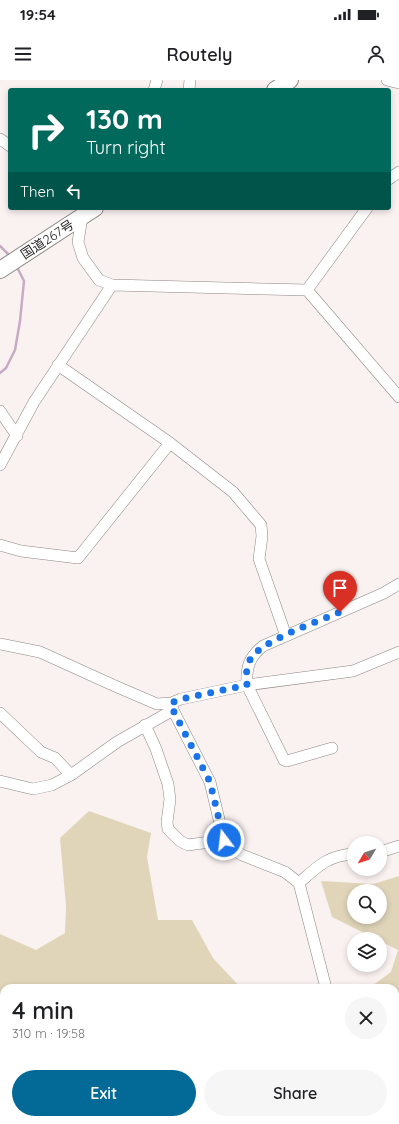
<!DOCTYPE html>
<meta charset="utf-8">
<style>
:root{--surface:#fff;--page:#f6f6f6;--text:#202124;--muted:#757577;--accent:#036997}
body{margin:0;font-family:Quicksand,"Noto Sans JP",sans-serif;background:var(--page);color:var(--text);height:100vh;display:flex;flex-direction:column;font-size:15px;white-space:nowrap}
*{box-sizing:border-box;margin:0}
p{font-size:13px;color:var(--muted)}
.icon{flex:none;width:22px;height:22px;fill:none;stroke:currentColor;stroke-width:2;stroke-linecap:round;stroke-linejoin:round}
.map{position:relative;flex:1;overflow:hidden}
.side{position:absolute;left:0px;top:904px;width:399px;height:140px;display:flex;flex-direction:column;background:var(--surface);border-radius:12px 12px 0 0;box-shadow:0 2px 6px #0003}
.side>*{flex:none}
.hud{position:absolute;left:8px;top:8px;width:383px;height:122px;border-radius:4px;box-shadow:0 2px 6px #0003;background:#00695c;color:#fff;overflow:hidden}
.needle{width:26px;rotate:231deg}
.controls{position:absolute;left:347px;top:756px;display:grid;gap:8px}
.controls a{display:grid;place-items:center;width:40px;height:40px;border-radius:50%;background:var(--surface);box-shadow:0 2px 6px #0003;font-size:20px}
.pin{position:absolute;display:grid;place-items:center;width:34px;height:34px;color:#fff;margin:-41px -17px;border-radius:50% 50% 50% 0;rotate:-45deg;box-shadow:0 0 4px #0007}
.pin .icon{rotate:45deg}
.me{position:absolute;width:44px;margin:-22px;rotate:345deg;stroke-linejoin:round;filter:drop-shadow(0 0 3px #0008)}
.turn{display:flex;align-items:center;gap:14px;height:84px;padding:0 12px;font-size:18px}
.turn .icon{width:52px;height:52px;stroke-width:2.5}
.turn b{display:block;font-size:28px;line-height:34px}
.then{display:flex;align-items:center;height:38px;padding:0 12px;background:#0003;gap:8px;font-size:15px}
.round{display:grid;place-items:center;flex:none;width:42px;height:42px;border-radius:21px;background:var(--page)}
.headline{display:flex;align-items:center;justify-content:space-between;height:68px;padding:0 12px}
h1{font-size:24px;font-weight:600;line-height:30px}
.primary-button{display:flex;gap:8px;margin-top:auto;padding:8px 12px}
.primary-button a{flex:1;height:46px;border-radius:24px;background:var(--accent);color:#fff;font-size:16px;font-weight:600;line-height:46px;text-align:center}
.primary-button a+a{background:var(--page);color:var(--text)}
.status{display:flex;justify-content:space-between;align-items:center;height:28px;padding:0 20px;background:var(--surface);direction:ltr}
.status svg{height:11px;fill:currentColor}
header{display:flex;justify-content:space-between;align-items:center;height:52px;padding:0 12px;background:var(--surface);font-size:18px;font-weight:600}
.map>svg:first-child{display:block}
.green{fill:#e0d5b9;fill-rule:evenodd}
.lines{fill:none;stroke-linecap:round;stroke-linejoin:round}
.stream{stroke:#c7abc5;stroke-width:2.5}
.minor-casing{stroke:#8d8684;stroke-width:12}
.highway-casing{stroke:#8d8684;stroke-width:18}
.minor{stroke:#fff;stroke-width:11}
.highway{stroke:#fff;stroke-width:16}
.route{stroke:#1a73e8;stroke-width:7;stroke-dasharray:0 12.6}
.labels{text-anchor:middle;stroke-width:4;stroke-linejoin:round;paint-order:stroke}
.street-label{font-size:13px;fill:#2b2727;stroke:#fff}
</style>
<div class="status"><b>19:54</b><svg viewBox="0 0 49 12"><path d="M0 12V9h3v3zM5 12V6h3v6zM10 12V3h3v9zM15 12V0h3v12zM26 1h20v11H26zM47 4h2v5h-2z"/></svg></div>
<header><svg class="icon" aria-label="menu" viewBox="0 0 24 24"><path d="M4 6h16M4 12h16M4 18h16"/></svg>Routely<svg class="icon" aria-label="person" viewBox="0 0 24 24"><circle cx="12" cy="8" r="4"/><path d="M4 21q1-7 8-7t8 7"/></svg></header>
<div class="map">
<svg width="399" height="1044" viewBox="0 0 399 1044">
<rect width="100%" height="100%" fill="#faf2f0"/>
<path class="green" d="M 89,731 L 151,753 L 147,777 L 158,840 L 192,840 L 213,878 L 241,908 L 4,908 L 4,1040 L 296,1040 L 288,1044 L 0,1044 L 0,854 L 36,870 L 65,853 L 66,826 L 60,758 Z
M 399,796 L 399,953 L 395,955 L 395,908 L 369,908 L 391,892 L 398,870 L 380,861 L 380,859 L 376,859 L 332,837 L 321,801 L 373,804 ZM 354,811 L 380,811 L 380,837 L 354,837 Z
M 399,999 L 399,1044 L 396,1044 L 397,1001 Z
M 344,1040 L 379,1040 L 379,1042 L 378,1044 L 341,1044 Z"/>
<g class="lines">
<path class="stream" d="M 0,166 L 10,176
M 0,293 L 6,288 L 15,270 L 20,241 L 24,201 L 16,185"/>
<g class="minor-casing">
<path id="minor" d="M 387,0 L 399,3
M 154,10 L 157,0
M 189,10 L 190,0
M 0,59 L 10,66
M 389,99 L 399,92
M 82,137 L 78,162 L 83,178 L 99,200 L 112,205 L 307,210 L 367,128
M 307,210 L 399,317
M 0,331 L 17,356
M 170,363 L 233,412 L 261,445 L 262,456 L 259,479 L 286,556
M 0,385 L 34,322 L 112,205
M 0,465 L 21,471 L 78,478 L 170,363 L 58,285
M 0,564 L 40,572 L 115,606 L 157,624 L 171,623 L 181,619 L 247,605 L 353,591 L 399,572
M 171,623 L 173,630 L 210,702 L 224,760 L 231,768 L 242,775 L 285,792 L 299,803 L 326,908
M 0,633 L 41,672 L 55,678 L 71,695
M 145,645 L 156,669 L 168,704 L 170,719 L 167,742 L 168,749 L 180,761 L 188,765 L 224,760
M 332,668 L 287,681 L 284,680 L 247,605 C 246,588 249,577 263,566 L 384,513 L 399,504
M 0,701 L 33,709 L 52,705 L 71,695 L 117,662 L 173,630
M 380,772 L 399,766
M 299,803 C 317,787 328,775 354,774
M 313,1044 L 314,1040"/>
</g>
<g class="highway-casing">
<path id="highway" d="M 275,10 L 290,0
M 0,190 L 95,128"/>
</g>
<use href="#minor" class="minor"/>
<use href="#highway" class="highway"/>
</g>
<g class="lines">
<path class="route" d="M 224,760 L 210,702 L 173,630 L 171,623 L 181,619 L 247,605 C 246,595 246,586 251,578 C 263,560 319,541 340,532"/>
</g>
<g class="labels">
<g class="street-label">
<text transform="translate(47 159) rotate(-33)" y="5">国道267号</text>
</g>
</g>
</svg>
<div class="controls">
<a><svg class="needle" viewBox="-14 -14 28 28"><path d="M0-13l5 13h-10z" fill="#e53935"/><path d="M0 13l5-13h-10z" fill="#757577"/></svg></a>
<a><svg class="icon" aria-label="search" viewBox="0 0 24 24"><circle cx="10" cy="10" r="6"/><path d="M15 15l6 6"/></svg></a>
<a><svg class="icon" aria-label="layers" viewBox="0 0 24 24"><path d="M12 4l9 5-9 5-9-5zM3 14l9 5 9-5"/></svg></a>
</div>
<div class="pin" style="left:340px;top:532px;background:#d93025"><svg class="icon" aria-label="arrive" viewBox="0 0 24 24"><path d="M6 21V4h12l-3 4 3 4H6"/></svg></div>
<svg class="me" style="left:224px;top:760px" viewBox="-20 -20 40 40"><circle r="17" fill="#1a73e8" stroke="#fff" stroke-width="3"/><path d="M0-11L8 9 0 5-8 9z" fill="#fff"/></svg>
<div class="hud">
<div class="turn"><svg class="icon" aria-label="right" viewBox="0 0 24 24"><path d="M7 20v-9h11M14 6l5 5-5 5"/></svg><div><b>130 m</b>Turn right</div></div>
<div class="then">Then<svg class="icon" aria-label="left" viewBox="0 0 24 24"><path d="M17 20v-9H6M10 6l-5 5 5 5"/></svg></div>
</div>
<section class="side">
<div class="headline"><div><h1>4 min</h1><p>310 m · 19:58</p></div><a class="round"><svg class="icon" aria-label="close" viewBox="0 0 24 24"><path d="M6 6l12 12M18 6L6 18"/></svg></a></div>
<div class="primary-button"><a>Exit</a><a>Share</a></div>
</section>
</div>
